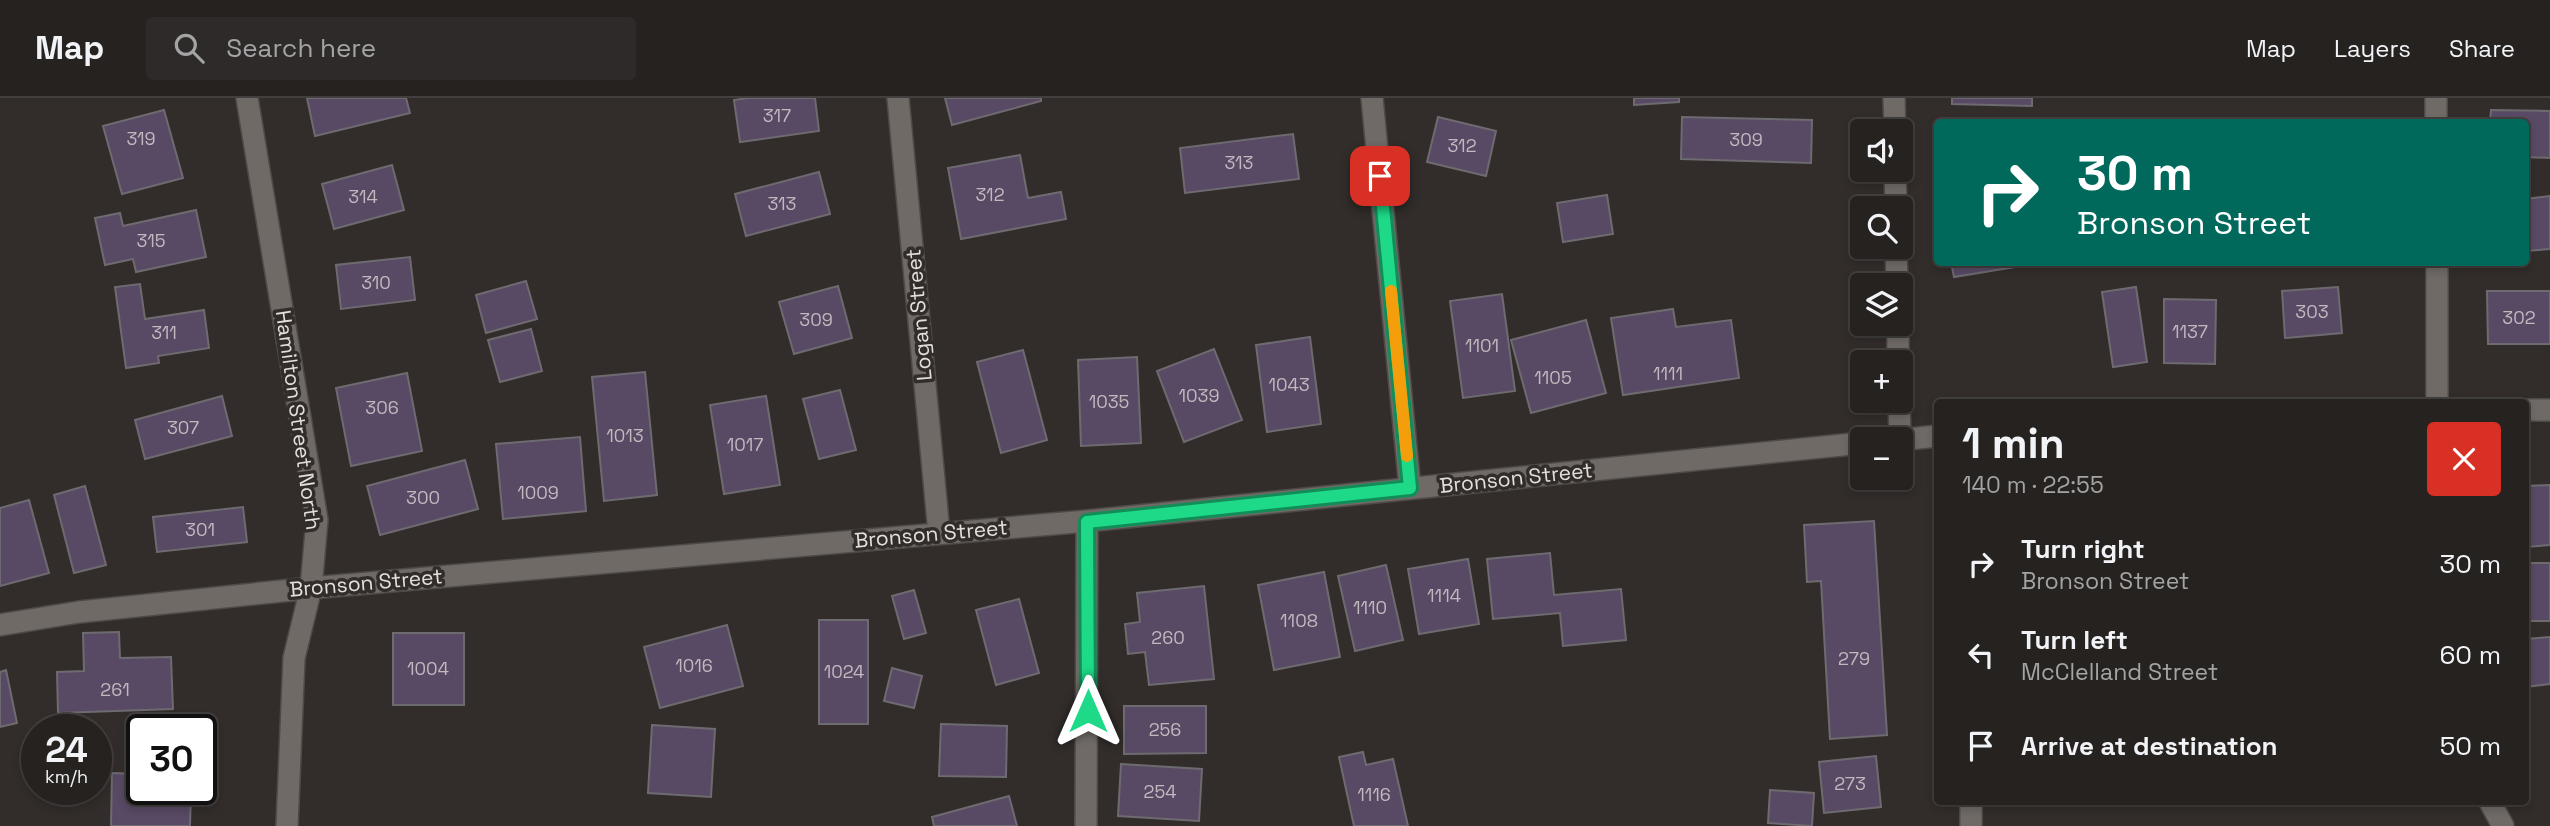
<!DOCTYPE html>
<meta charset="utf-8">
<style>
:root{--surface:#262220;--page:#2e2a29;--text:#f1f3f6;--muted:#a4a4a5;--line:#423f3e}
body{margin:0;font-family:"Space Grotesk",sans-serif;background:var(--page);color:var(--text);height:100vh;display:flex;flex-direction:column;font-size:26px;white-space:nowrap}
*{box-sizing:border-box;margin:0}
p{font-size:23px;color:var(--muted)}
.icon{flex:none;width:38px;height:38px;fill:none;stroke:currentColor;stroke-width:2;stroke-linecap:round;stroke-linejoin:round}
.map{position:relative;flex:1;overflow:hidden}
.sheet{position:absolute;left:1934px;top:301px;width:595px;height:406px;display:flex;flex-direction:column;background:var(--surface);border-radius:7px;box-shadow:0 4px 10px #0003,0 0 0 2px var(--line)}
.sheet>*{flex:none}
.top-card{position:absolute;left:1934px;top:21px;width:595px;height:147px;border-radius:7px;box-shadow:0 4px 10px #0003,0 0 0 2px var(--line);background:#00695c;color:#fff;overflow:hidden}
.fabs{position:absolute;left:1850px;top:21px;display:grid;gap:14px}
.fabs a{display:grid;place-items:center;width:63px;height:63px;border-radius:7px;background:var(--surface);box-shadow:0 4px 10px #0003,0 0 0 2px var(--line);font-size:35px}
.speed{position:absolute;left:21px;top:616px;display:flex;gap:14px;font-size:35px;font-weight:700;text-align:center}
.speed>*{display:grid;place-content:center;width:91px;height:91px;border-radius:50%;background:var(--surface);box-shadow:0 4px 10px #0003,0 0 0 2px var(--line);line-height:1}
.speed small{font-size:18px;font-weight:400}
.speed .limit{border:4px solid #111;border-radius:10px;background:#fff;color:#111}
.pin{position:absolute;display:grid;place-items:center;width:60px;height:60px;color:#fff;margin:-30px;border-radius:14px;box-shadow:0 4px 10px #0006}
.me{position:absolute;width:77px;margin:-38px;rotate:0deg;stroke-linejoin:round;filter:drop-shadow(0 0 5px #0008)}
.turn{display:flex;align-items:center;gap:24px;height:147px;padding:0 28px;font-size:32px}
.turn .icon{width:91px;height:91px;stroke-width:2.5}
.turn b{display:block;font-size:49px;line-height:60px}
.round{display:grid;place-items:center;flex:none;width:74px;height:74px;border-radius:7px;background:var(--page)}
.headline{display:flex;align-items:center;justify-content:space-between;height:119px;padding:0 28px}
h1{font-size:42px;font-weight:700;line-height:52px}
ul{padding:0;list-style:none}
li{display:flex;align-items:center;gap:21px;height:91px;padding:0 28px}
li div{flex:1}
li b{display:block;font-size:26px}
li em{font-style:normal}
header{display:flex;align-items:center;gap:42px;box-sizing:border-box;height:98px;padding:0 35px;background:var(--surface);border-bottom:2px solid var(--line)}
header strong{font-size:33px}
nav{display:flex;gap:38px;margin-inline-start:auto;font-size:24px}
.search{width:490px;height:63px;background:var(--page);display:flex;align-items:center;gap:18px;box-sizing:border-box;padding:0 24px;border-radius:7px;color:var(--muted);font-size:26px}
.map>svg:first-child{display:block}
.building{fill:#584964;stroke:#6e6b70;stroke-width:2}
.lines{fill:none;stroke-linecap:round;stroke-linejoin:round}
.minor-casing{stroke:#4e4a48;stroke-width:24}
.minor{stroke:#6f6a66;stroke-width:21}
.route-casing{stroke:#138d58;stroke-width:18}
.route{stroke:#1dd988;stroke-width:12}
.slow{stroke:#f59e0b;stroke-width:12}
.labels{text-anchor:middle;stroke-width:7;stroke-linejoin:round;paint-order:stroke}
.number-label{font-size:18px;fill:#c0babf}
.street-label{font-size:21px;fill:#e2dfdd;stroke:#322d2b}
</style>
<header>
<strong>Map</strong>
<div class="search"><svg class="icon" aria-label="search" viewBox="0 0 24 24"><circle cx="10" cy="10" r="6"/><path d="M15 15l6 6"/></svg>Search here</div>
<nav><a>Map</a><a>Layers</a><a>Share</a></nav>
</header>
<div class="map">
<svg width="2550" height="728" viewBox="0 0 2550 728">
<rect width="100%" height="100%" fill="#322d2b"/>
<path class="building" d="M 307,0 L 406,0 L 410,15 L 315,38 Z
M 748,0 L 815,0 L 819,33 L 740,44 L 734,2 Z
M 945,0 L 1041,0 L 1041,3 L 952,27 Z
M 1634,0 L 1679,0 L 1679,4 L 1634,7 Z
M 1952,0 L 2032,0 L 2032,8 L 1952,6 Z
M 164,12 L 183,80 L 122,96 L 103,28 Z
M 2491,12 L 2550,13 L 2550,60 L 2525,59 L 2525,24 L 2490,24 Z
M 1438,19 L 1496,33 L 1486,78 L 1427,64 Z
M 1682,19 L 1812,22 L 1811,65 L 1681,61 Z
M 1293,36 L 1299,81 L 1185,95 L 1180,50 Z
M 1020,57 L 1028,100 L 1061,94 L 1066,121 L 961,141 L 948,70 Z
M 392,67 L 404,112 L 334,131 L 322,86 Z
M 819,74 L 830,116 L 746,138 L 735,96 Z
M 1607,97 L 1613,136 L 1563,144 L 1557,105 Z
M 2550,98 L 2550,151 L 2525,153 L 2525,101 Z
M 196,112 L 206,159 L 136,174 L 133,161 L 105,167 L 95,120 L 120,115 L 123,128 Z
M 410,159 L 415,202 L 341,211 L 336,167 Z
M 1951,164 L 2022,164 L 2022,168 L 1954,179 Z
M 2283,164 L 2332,164 L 2332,166 L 2284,169 Z
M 526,183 L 537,221 L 486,235 L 476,197 Z
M 140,186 L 145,221 L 204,212 L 209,250 L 158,258 L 159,265 L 126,270 L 115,189 Z
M 838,188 L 852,240 L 794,256 L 779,204 Z
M 2136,189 L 2147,264 L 2113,269 L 2102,194 Z
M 2338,189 L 2342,235 L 2285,240 L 2282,193 Z
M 2487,193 L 2550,193 L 2550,246 L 2488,246 Z
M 1502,196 L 1515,293 L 1463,300 L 1450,203 Z
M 2164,201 L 2216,202 L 2215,266 L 2164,265 Z
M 1673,211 L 1676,229 L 1731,222 L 1739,280 L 1623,297 L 1611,220 Z
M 1586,222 L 1606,295 L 1531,315 L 1511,242 Z
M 531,231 L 542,273 L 500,284 L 488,242 Z
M 1310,239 L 1321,326 L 1267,334 L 1256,247 Z
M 1214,251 L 1242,322 L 1184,344 L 1157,273 Z
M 1023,252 L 1047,342 L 1001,355 L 977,264 Z
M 1137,259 L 1141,345 L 1081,348 L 1078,262 Z
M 645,274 L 657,397 L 604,403 L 592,279 Z
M 407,275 L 422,353 L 351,368 L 336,290 Z
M 840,292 L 856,352 L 819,361 L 803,301 Z
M 222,298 L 232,338 L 145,361 L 135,322 Z
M 766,298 L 780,387 L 724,396 L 710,307 Z
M 580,339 L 586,413 L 503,421 L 496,346 Z
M 465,362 L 478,411 L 380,437 L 367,388 Z
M 2550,387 L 2550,447 L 2525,449 L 2525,388 Z
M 85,388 L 106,467 L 74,475 L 54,397 Z
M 29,402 L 49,475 L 0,488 L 0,410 Z
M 243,409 L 247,444 L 157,454 L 153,419 Z
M 1874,423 L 1887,637 L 1830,641 L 1821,483 L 1807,484 L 1804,427 Z
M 1550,455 L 1554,497 L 1621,491 L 1626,542 L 1563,548 L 1560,515 L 1493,521 L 1487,461 Z
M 1468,461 L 1479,526 L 1419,536 L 1408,471 Z
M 2525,465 L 2550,465 L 2550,523 L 2525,523 Z
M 1386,467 L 1403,542 L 1355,553 L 1338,478 Z
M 1324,474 L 1340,559 L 1274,572 L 1258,487 Z
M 1204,488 L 1214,581 L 1149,587 L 1145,554 L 1128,556 L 1125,526 L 1140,524 L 1137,495 Z
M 914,492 L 926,535 L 904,541 L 892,498 Z
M 1019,501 L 1039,575 L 996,587 L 976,512 Z
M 819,522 L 868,522 L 868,626 L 819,626 Z
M 727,527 L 743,588 L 660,610 L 644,549 Z
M 119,534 L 120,560 L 171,559 L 173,611 L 58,615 L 57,574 L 84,573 L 83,535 Z
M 393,535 L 464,535 L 464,607 L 393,607 Z
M 2550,539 L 2550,586 L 2525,589 L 2525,541 Z
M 892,570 L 922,578 L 914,610 L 884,603 Z
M 6,572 L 17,625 L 0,629 L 0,574 Z
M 1124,608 L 1206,608 L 1206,655 L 1124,656 Z
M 941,626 L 1007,628 L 1006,679 L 939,678 Z
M 652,627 L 715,631 L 711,699 L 648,695 Z
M 1363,654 L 1366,667 L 1393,661 L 1408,728 L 1354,728 L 1339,659 Z
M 1876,658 L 1881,709 L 1824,715 L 1819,664 Z
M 1121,666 L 1202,671 L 1199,723 L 1118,718 Z
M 112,675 L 142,676 L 142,691 L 191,691 L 190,728 L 111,728 Z
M 1770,692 L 1814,695 L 1812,728 L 1768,725 Z
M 1009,698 L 1017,728 L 934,728 L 932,719 Z"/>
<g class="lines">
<g class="minor-casing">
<path id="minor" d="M 247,0 L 317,422 L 311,490 L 294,560 L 287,728
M 898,0 L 939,435
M 1372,0 L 1410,390
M 1894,0 L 1895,33
M 2436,0 L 2436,24
M 1895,72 L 1896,110
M 1896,149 L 1897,187
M 2437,164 L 2437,304
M 1898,226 L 1898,264
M 1899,303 L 1900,341
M 2525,312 L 2550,312
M 1900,342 L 1937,338
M 0,527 L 79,514 L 311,490 L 1087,423 L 1862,345
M 1971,704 L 1971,728
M 2490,704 L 2503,728
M 1086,728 L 1087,423"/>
</g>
<use href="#minor" class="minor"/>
</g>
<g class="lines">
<g class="route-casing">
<path id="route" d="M 1088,613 L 1087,424 L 1410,390 L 1380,78"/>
</g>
<use href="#route" class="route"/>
<path class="slow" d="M 1391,193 L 1407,358"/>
</g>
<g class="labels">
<g class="number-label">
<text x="777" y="24">317</text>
<text x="141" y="47">319</text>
<text x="1746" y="48">309</text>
<text x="1462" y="54">312</text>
<text x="1239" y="71">313</text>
<text x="990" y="103">312</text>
<text x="363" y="105">314</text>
<text x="782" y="112">313</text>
<text x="151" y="149">315</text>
<text x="376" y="191">310</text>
<text x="2312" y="220">303</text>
<text x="2519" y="226">302</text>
<text x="816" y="228">309</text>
<text x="2190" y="240">1137</text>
<text x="164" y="241">311</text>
<text x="1482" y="254">1101</text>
<text x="1668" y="282">1111</text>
<text x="1553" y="286">1105</text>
<text x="1289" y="293">1043</text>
<text x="1199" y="304">1039</text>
<text x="1109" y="310">1035</text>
<text x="382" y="316">306</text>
<text x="183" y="336">307</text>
<text x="625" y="344">1013</text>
<text x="745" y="353">1017</text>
<text x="538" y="401">1009</text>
<text x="423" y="406">300</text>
<text x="200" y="438">301</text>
<text x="1444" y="504">1114</text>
<text x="1370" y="516">1110</text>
<text x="1299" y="529">1108</text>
<text x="1168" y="546">260</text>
<text x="1854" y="567">279</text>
<text x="694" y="574">1016</text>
<text x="428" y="577">1004</text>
<text x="844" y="580">1024</text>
<text x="115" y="598">261</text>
<text x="1165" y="638">256</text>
<text x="1850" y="692">273</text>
<text x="1160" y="700">254</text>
<text x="1374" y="703">1116</text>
</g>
<g class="street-label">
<text transform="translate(919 217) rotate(-95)" y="7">Logan Street</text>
<text transform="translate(298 322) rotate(82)" y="7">Hamilton Street North</text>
<text transform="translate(1516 380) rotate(-6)" y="7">Bronson Street</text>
<text transform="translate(931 436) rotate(-5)" y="7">Bronson Street</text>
<text transform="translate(366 485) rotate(-5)" y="7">Bronson Street</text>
</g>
</g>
</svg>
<div class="fabs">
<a><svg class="icon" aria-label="sound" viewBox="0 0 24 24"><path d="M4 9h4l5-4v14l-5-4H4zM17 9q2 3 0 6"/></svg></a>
<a><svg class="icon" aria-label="search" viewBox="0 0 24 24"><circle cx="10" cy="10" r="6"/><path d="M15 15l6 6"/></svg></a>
<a><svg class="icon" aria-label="layers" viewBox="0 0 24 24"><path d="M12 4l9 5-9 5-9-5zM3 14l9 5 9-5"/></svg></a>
<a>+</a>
<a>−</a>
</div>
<div class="speed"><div>24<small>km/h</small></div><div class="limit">30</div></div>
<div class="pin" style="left:1380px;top:78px;background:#d93025"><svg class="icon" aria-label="arrive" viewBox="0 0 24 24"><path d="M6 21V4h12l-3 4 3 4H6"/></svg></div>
<svg class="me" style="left:1088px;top:613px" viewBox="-20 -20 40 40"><path d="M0-17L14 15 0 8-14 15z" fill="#1dd988" stroke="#fff" stroke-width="4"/></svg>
<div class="top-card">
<div class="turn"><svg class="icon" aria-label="right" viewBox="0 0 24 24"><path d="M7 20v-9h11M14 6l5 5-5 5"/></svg><div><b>30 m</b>Bronson Street</div></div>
</div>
<section class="sheet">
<div class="headline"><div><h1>1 min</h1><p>140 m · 22:55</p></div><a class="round" style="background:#d93025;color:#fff"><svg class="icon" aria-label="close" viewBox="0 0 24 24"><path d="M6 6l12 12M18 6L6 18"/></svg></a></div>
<ul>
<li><svg class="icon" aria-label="right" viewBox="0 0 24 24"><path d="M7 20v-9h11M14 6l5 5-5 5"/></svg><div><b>Turn right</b><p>Bronson Street</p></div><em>30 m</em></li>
<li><svg class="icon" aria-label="left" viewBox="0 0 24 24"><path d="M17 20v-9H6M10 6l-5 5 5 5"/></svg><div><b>Turn left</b><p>McClelland Street</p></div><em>60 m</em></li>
<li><svg class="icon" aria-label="arrive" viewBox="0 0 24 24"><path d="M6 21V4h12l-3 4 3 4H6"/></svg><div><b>Arrive at destination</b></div><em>50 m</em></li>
</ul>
</section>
</div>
